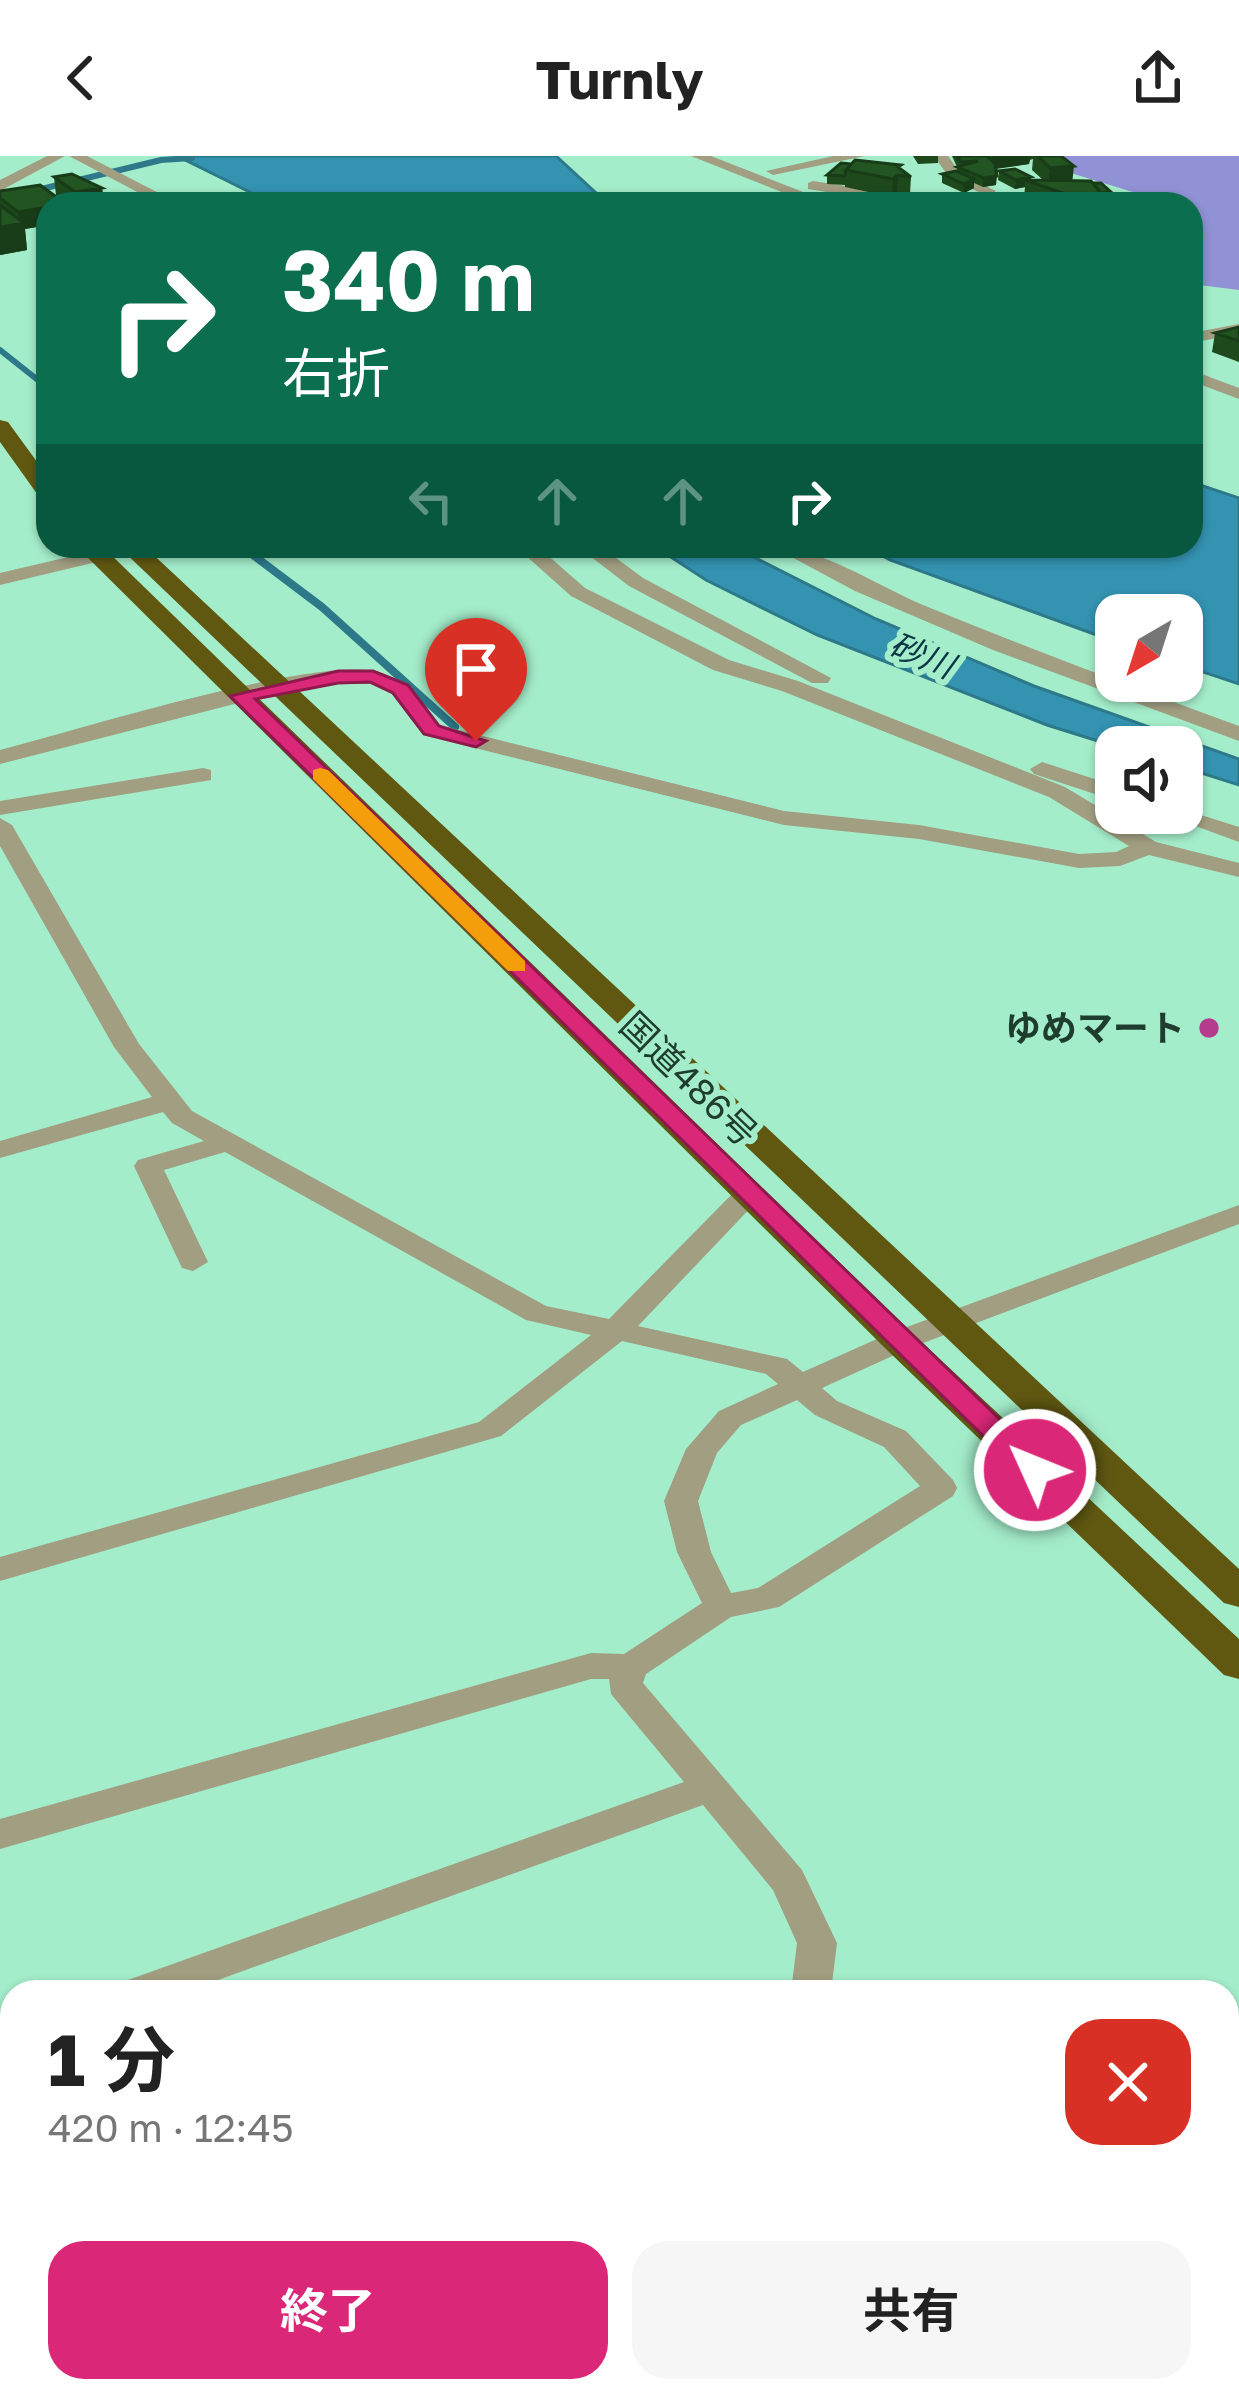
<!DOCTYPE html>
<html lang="ja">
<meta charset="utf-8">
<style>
:root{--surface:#fff;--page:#f6f6f6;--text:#222;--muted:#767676;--accent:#db2777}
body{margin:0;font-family:"Golos Text","Noto Sans JP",sans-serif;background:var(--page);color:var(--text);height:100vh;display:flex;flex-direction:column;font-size:45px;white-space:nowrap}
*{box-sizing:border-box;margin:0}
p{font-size:39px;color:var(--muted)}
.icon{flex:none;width:66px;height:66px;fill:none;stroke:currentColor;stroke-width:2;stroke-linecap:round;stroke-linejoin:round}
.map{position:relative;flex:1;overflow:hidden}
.sheet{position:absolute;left:0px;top:1824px;width:1239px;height:423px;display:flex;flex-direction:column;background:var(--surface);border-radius:36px 36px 0 0;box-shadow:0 3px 9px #0004}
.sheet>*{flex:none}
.hud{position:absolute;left:36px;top:36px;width:1167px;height:366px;border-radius:36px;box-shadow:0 3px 9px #0004;background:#0b6e4f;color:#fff;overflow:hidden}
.needle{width:78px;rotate:219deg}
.fabs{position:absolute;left:1095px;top:438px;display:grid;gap:24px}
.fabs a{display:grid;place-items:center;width:108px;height:108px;border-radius:24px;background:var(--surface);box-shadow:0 3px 9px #0004;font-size:60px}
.pin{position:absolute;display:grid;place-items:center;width:102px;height:102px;color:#fff;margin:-123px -51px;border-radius:50% 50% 50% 0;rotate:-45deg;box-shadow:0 0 12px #0007}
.pin .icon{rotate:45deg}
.me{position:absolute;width:132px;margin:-66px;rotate:314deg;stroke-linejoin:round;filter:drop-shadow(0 0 9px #0008)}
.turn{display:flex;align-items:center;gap:42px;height:252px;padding:0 48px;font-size:54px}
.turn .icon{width:156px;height:156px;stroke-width:2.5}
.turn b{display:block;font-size:84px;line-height:102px}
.lanes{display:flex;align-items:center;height:114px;padding:0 48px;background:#0003;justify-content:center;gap:60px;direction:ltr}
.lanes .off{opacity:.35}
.round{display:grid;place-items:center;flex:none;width:126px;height:126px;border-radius:36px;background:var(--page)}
.headline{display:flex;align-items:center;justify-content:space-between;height:204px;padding:0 48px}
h1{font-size:72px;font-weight:700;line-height:90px}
.cta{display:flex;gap:24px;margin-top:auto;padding:24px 48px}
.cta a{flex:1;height:138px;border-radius:36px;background:var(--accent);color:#fff;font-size:48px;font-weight:700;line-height:138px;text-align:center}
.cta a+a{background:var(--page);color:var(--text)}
header{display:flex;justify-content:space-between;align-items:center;height:156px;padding:0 48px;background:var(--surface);font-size:54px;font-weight:700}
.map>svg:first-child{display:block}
.forest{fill:#9192d5}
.water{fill:#3393b1;stroke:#2d798a;stroke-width:3}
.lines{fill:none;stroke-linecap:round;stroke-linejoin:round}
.stream-far1{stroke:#2d798a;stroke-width:6}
.stream{stroke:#2d798a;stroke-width:8}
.minor{fill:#a19e82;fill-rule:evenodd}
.highway{fill:#605811;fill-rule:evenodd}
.rail-casing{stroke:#689e84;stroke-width:16}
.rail{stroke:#a4edca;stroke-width:12;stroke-dasharray:36;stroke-linecap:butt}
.wall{fill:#1e491d}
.shaded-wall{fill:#183c18}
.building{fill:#235522;stroke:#183c18;stroke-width:3}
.route{fill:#db2777;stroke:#8e194d;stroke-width:3}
.slow{fill:#f59e0b}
.poi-dot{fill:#b53b8d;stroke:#a4edca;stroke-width:4.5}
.labels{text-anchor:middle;stroke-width:12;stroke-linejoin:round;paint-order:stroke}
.far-water-label{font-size:33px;font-style:italic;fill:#0a3643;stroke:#a4edca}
.poi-label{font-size:36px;font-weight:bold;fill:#1f3d2f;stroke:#a4edca;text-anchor:end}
.street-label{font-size:36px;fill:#1f3d2f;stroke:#a4edca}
</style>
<header><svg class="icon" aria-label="back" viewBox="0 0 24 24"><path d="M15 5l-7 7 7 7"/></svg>Turnly<svg class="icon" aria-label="share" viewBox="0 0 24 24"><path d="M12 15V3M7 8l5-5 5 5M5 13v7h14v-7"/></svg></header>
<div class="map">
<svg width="1239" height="2246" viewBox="0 0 1239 2246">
<rect width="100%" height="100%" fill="#a4edca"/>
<path class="forest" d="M 1053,0 L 1239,0 L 1239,134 L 1191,128 L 1191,48 L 1172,48 L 1061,14 Z"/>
<path class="water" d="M 177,0 L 556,0 L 608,48 L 274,48 Z
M 1191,326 L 1239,342 L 1239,528 L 1182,509 L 1182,459 L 1116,459 L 1116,486 L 890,404 L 865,390 L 1191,390 Z
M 654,390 L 732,390 L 876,463 L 1034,530 L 1239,603 L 1239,629 L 1182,611 L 1182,591 L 1117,591 L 1047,569 L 817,479 L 706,424 Z"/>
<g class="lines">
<path class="stream-far1" d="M 29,36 L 161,4 L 192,2
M 0,194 L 48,232"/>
<path class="stream" d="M 241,390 L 322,451 L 455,571"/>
<path class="minor" d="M 47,0 L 65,0 L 0,35 L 0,24 Z
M 69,0 L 87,0 L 180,48 L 160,48 Z
M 691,0 L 711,0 L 834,48 L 812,48 Z
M 833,0 L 865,0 L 773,19 L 766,15 Z
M 934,0 L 948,0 L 961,18 L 996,35 L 988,40 L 951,24 Z
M 813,25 L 932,43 L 940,48 L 902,48 L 808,33 L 808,27 Z
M 1058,30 L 1066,35 L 1063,38 L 996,48 L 954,48 Z
M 1239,168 L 1239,178 L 1191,187 L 1191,177 Z
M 1191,214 L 1239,232 L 1239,243 L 1191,225 Z
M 515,390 L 537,390 L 585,432 L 729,504 L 798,525 L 1065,631 L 1156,686 L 1239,707 L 1239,721 L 1149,699 L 1120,710 L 1079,712 L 919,683 L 784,669 L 423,579 L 392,538 L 370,528 L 337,528 L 281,536 L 0,608 L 0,594 C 74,575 317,499 379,516 C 408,524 421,546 439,569 L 784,655 L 919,669 L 1079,698 L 1116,696 L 1129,690 L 1049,641 L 782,535 L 713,514 L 571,440 Z
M 577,390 L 600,390 L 643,422 L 831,522 L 828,527 L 812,527 L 629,430 Z
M 771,390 C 818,390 878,430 923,449 C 1028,492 1133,531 1239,570 L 1239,585 L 993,494 L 855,435 Z
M 98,394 L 108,400 L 105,404 L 0,429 L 0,417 Z
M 1042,606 L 1116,630 L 1116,645 L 1034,618 L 1030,613 Z
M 203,612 L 211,614 L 211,624 L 0,659 L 0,645 Z
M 1182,653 L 1239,671 L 1239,686 L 1160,657 L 1182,657 Z
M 0,662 L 12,669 L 139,888 L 192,955 L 546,1150 L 609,1163 L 739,1031 L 759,1031 L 763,1037 L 759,1043 L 638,1170 L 787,1203 L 803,1216 L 888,1178 L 1239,1049 L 1239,1068 L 910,1192 L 822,1232 L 837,1245 L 906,1275 L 953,1324 L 957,1332 L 953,1340 L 779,1451 L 731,1461 L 646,1518 L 643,1527 L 802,1714 L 837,1787 L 831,1836 L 791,1836 L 797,1787 L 773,1734 L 703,1649 L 185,1836 L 119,1836 L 125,1825 L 684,1626 L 611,1538 L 609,1523 L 591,1523 L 0,1693 L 0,1663 L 591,1497 L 624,1498 L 702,1447 L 677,1396 L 664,1345 L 686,1293 L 719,1255 L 778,1228 L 766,1218 L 622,1185 L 501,1280 L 0,1425 L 0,1401 L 479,1266 L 591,1179 L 526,1164 L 225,996 L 164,1014 L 208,1106 L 193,1115 L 182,1112 L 134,1010 L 138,1004 L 204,985 L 172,967 L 163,956 L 0,1002 L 0,985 L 152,941 L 114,891 L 0,690 ZM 797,1244 L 815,1259 L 884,1291 L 920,1330 L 758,1432 L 731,1437 L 711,1396 L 698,1345 L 717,1297 L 741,1269 Z
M 12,1864 L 12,2003 L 0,1999 L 0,1868 Z
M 1239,2024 L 1239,2062 L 1227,2065 L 1227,2027 Z
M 30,2235 L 76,2235 L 78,2246 L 32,2246 Z
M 909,2235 L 955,2235 L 960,2246 L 914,2246 Z"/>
<path class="highway" d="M 0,264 L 8,266 L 48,321 L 48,344 L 40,342 L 0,286 Z
M 76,390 L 102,390 L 912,1177 L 1239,1483 L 1239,1523 L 1224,1519 L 886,1193 Z
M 118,390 L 144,390 L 1239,1413 L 1239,1451 L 1224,1447 Z"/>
<g class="rail-casing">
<path id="rail" d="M 0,2086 L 12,2170
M 21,2235 L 23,2246"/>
</g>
<use href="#rail" class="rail"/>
</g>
<path class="wall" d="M 913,0 L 938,0 L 938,7 L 918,8 Z
M 952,0 L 1061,0 L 1072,24 L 1093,27 L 1111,36 L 1110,46 L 1104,46 L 1103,48 L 1041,48 L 1024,42 L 1025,31 L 1015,33 L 998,24 L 999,15 L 1031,24 L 1043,24 L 1032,14 L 1033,3 L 1030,4 L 1029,8 L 996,13 L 996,29 L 983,31 L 974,27 L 974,32 L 964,37 L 942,27 L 942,18 L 957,15 L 957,11 Z
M 851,8 L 901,13 L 911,21 L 910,38 L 897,36 L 892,41 L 845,31 L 845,29 L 827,28 L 827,19 Z
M 54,21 L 102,32 L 104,48 L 69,48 L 56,39 Z
M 0,35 L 48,48 L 48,69 L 25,73 L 27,94 L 0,99 Z
M 1239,171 L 1239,206 L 1212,196 L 1215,177 Z"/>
<path class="shaded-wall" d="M 992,0 L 1030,0 L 1029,8 L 991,13 Z
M 1074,10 L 1072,28 L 1048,30 L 1050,12 Z
M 898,19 L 897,36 L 892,41 L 893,23 Z
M 997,20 L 996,29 L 983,31 L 984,22 Z
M 1031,21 L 1031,26 L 1025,24 L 1025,31 L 1015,33 L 1016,24 Z
M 974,23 L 974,32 L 964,37 L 964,28 Z
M 102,32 L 104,48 L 77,48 L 75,36 Z
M 48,51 L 48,69 L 25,73 L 27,94 L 0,99 L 0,71 L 20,68 L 18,56 Z"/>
<path class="building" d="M 957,0 L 987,0 L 995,8 L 997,20 L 984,22 L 957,11 L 978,5 L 961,6 Z
M 1038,0 L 1061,0 L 1074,10 L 1050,12 Z
M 855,4 L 901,9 L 898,11 L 911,21 L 898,19 L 893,23 L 846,14 Z
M 841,7 L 851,8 L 846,14 L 845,20 L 827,19 Z
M 1015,13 L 1031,21 L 1016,24 L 999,15 Z
M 956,15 L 974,23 L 964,28 L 942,18 Z
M 72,18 L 102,32 L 75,36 L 54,21 Z
M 1025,24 L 1091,25 L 1104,41 L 1074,41 Z
M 1093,27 L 1101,27 L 1111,36 L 1101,37 Z
M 40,29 L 66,48 L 48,48 L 48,51 L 18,56 L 0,42 L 0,35 Z
M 0,49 L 24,67 L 0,71 Z
M 1239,171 L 1239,185 L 1215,177 Z"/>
<path class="route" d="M 338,515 L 373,515 L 408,529 L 439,570 L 486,585 L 476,591 L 424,578 L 393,537 L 370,526 L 338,527 L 255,543 L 1045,1307 L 1050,1314 L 1045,1321 L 1025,1321 L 230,540 Z"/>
<path class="slow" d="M 320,612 L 328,614 L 525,805 L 525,815 L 508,815 L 313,623 L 313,614 Z"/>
<circle class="poi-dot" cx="1209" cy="872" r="12"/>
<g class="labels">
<g class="far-water-label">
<text transform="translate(922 499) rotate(22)" y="12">砂川</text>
</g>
<g class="poi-label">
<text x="1185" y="885">ゆめマート</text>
</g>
<g class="street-label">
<text transform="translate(689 923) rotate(44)" y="13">国道486号</text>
</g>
</g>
</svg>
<div class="fabs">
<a><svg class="needle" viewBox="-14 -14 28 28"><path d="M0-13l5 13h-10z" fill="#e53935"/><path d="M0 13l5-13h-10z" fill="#767676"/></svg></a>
<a><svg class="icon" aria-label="sound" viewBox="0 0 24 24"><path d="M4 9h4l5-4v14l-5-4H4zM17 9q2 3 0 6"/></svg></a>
</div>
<div class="pin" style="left:476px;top:585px;background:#d93025"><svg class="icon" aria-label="arrive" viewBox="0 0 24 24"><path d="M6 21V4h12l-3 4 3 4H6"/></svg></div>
<svg class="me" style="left:1035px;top:1314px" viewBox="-20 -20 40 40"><circle r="17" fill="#db2777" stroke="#fff" stroke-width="3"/><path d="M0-11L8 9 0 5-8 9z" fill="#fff"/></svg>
<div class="hud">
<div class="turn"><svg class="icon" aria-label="right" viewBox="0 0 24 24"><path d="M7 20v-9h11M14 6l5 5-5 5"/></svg><div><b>340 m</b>右折</div></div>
<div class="lanes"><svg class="icon off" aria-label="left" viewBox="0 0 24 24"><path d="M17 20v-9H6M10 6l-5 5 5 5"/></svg><svg class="icon off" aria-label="ahead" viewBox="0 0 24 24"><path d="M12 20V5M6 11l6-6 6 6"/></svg><svg class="icon off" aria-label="ahead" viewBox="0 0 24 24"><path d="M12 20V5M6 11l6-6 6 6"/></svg><svg class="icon" aria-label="right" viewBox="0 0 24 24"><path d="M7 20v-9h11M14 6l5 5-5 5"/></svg></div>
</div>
<section class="sheet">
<div class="headline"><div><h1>1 分</h1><p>420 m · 12:45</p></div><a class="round" style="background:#d93025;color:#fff"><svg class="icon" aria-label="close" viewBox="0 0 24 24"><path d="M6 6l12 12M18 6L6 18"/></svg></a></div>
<div class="cta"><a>終了</a><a>共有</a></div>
</section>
</div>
